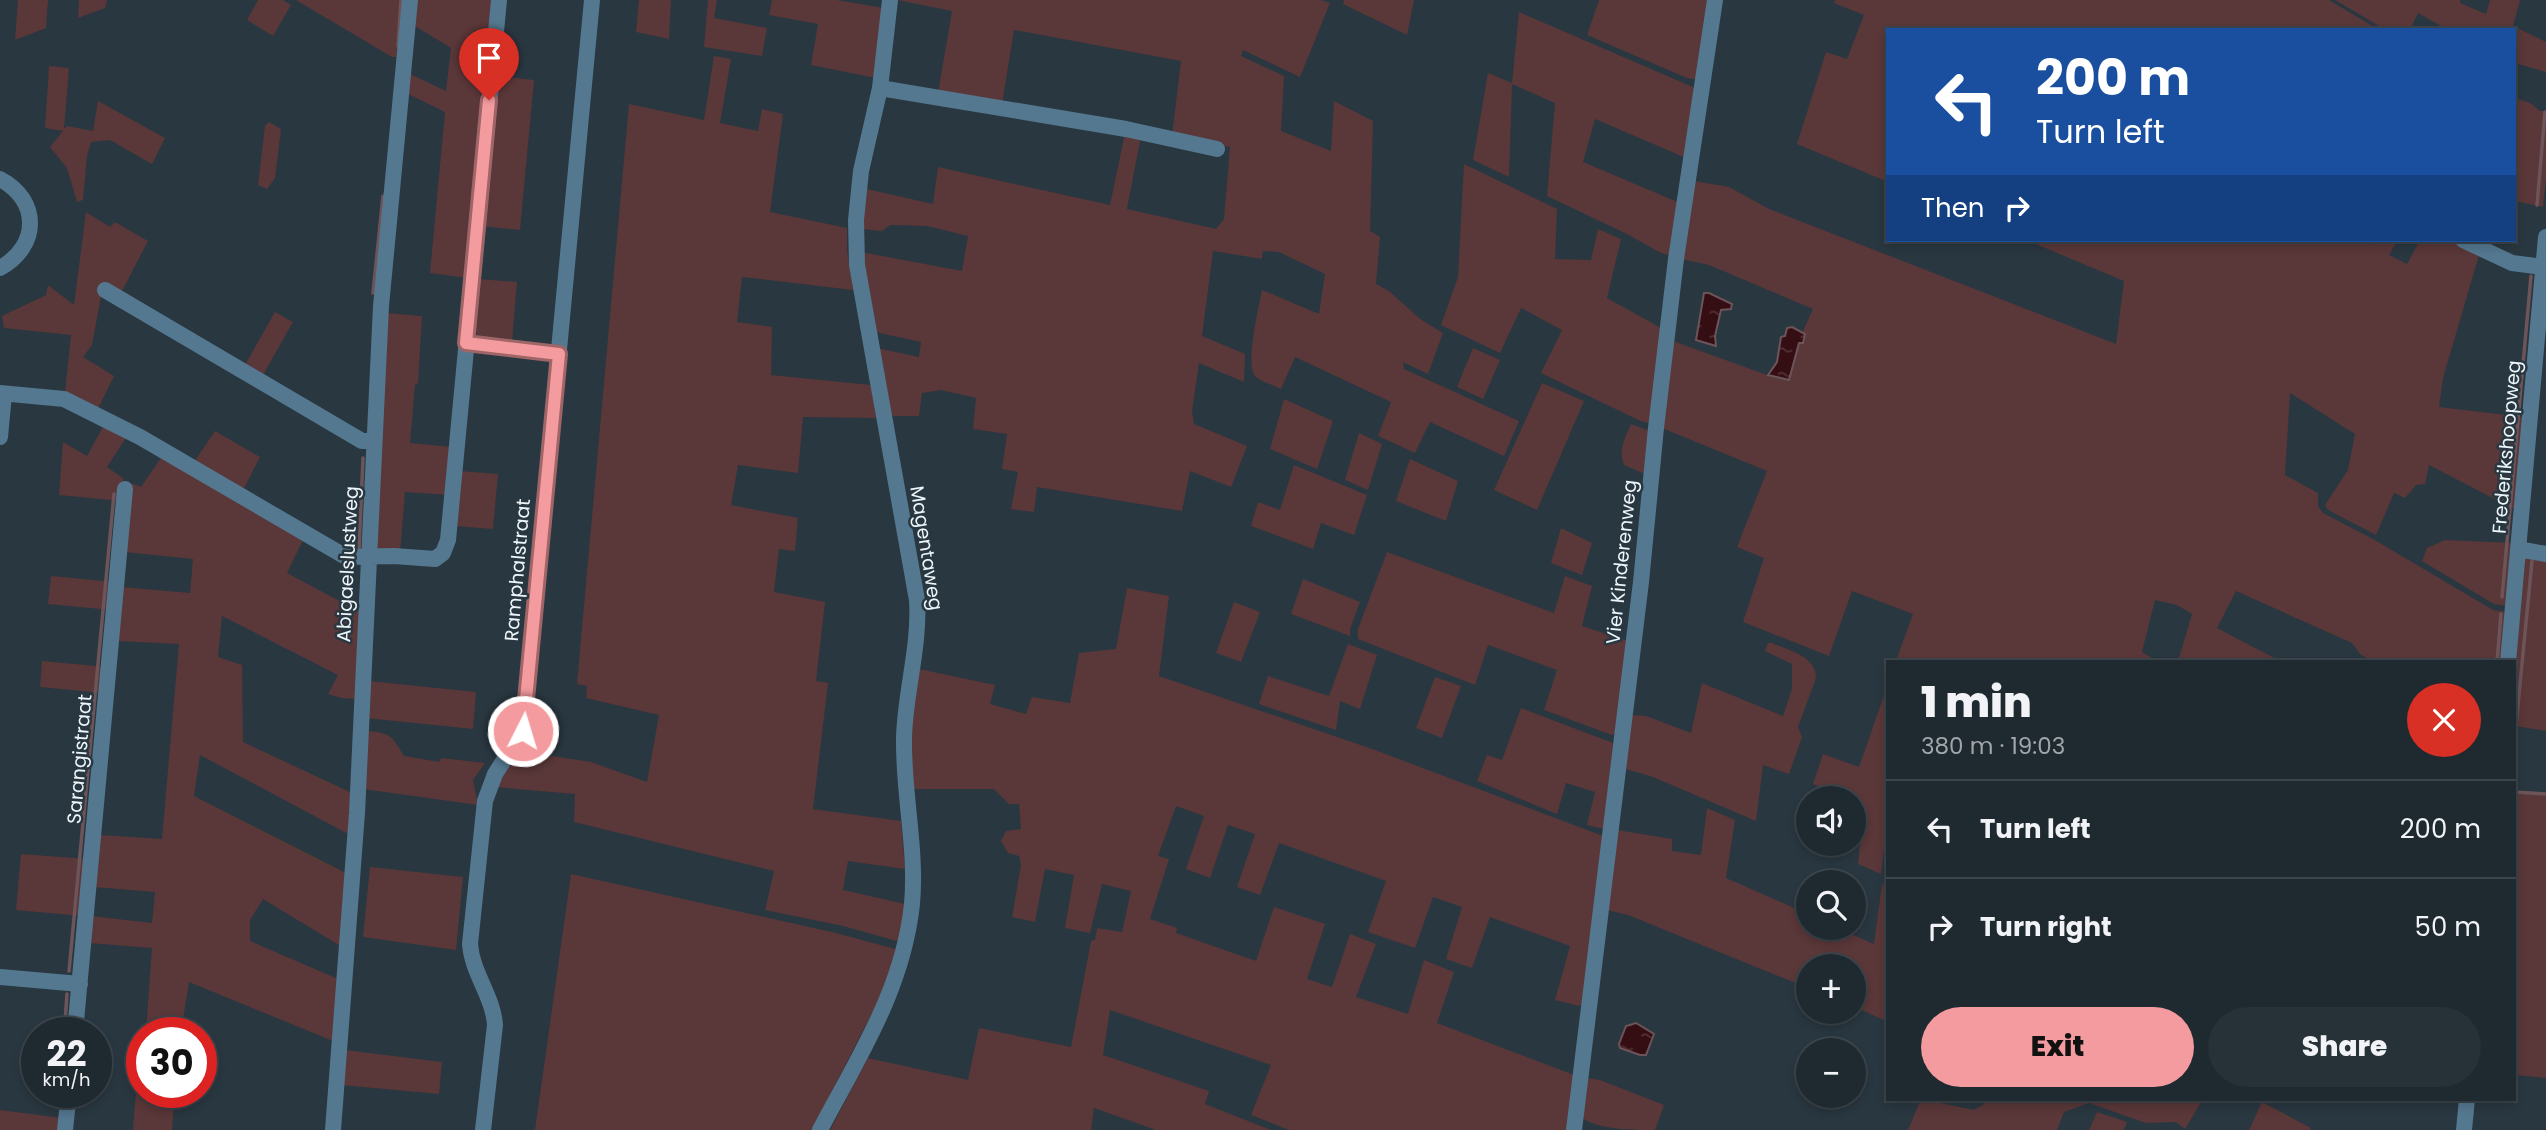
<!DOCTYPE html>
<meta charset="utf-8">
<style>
:root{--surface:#1f2930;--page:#273138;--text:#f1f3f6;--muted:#a1a6ab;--line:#3c454c;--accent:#f49b9f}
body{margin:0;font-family:Poppins,sans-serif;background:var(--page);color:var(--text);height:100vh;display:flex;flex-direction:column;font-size:26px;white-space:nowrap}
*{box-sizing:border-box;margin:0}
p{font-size:23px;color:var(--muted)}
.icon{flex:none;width:38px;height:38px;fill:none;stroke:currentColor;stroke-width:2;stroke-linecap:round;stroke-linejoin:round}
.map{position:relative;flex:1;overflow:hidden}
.sheet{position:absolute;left:1886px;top:660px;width:630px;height:441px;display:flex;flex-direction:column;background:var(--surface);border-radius:0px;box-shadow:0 4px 10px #0003,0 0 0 2px var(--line)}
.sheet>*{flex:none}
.banner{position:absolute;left:1886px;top:28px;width:630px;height:214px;border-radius:0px;box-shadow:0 4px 10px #0003,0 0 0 2px var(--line);background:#1a4fa0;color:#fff;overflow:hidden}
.buttons{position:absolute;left:1796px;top:786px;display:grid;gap:14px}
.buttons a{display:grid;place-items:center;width:70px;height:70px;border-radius:50%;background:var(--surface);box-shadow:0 4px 10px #0003,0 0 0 2px var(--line);font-size:35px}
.speed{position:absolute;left:21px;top:1017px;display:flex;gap:14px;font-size:35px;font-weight:700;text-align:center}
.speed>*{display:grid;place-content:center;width:91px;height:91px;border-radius:50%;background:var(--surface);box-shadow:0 4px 10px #0003,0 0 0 2px var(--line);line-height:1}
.speed small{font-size:18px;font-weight:400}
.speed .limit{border:10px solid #d22;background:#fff;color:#111}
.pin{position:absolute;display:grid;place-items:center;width:60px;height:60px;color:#fff;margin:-72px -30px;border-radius:50% 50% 50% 0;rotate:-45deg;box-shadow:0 0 7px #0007}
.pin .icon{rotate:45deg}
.me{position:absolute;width:77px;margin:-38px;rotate:5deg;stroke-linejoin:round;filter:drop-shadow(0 0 5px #0008)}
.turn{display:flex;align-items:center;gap:24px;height:147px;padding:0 35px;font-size:32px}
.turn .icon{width:91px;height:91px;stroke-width:2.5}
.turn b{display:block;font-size:49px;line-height:60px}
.then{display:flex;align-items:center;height:66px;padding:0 35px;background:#0003;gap:14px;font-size:26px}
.round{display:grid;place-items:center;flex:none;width:74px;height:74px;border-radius:37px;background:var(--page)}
.overview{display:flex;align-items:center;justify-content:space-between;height:119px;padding:0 35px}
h1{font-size:42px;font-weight:800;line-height:52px}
.button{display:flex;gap:14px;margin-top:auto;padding:14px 35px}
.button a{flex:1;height:80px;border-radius:42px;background:var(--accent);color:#111;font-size:28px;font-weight:800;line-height:80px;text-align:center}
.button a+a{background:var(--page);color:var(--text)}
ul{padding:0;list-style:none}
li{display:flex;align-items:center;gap:21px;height:98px;padding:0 35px;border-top:2px solid var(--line)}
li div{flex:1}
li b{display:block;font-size:26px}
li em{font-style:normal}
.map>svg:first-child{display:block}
.grass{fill:#5a3739}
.water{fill:url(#water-ripples);stroke:#6c5459;stroke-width:2}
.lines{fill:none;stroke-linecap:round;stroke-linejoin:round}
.stream{stroke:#6c5459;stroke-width:3.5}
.minor{stroke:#547890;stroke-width:16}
.route-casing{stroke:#9f6567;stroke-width:18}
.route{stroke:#f49b9f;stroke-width:12}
.labels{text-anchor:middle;stroke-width:5;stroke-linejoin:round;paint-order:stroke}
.street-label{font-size:19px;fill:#edf6fb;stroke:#293740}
</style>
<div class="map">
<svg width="2546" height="1130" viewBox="0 0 2546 1130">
<defs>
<pattern id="water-ripples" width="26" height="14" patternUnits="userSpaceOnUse" patternTransform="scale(1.75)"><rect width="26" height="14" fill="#350e13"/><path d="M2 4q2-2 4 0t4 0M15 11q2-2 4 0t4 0" fill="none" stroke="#533236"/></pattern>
</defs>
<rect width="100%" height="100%" fill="#293740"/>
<path class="grass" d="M 18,0 L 48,0 L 46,28 L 15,40 Z
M 79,0 L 107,0 L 105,8 L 78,18 Z
M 258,0 L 283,0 L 291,5 L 273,36 L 247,20 Z
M 296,0 L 406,0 L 400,57 L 392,57 Z
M 412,0 L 496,0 L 468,278 L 430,273 L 445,112 L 406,93 L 408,73 L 446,91 L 451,48 L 410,23 Z
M 639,0 L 671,0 L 669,39 L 636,32 Z
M 708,0 L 717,0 L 714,18 L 767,28 L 762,56 L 704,47 Z
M 772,0 L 837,0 L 883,8 L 876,78 L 811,65 L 818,24 L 769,15 Z
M 897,0 L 1321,0 L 1330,3 L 1300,77 L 1243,50 L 1241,56 L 1284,76 L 1281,131 L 1331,151 L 1334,101 L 1373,121 L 1370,231 L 1380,237 L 1376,284 L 1389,291 L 1420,319 L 1443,333 L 1428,374 L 1403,362 L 1404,369 L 1519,421 L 1504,456 L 1430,422 L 1415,453 L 1378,436 L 1391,402 L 1295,357 L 1281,389 C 1273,385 1262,382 1256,377 C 1244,368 1259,306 1262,290 L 1319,314 L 1325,274 L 1279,252 L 1263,251 L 1262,259 L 1213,251 L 1202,336 L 1245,354 L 1244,382 L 1199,363 L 1192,411 L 1194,424 L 1247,446 L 1231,487 L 1190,471 L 1182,511 L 1037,487 L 1034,512 L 1011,509 L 1018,472 L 1002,469 L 1007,434 L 973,429 L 976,398 L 941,390 L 922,393 L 919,416 L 889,416 L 877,348 L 919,357 L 921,342 L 875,332 L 861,252 L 962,271 L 968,236 L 927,226 L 890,225 L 882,231 L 862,229 L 867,189 L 933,204 L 938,167 L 1110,205 L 1125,133 L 1141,136 L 1127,209 L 1216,229 L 1224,219 L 1230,147 L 1172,136 L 1181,61 L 1014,30 L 1002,104 L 938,93 L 952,11 Z
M 1344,0 L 1414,0 L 1407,35 L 1343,4 Z
M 1599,0 L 1709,0 L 1699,76 L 1694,79 L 1687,78 L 1587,35 Z
M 1835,0 L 2329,0 L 2379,30 L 1888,30 L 1888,182 L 1797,144 L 1826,52 L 1847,59 L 1864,15 L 1834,3 Z
M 2335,0 L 2460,0 L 2460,3 L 2486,14 L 2490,0 L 2520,0 L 2513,26 L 2546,42 L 2546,72 L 2515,63 L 2515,30 L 2448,30 L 2418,13 L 2410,30 L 2386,30 Z
M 1519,12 L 1693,87 L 1695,92 L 1686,158 L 1595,119 L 1583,162 L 1680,203 L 1669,255 L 1661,253 L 1627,234 L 1547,196 L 1555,103 L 1512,84 L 1509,177 L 1473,160 L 1488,73 L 1512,83 Z
M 714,56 L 731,59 L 720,123 L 758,131 L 762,109 L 783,114 L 770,212 L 847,228 L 847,250 L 853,290 L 742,277 L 737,322 L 772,327 L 771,375 L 871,385 L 876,418 L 803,417 L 798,473 L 738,465 L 731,505 L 798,518 L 795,551 L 779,549 L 774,592 L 825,602 L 816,681 L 828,683 L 813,809 L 901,821 L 905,869 L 848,861 L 843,890 L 905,904 L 900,942 L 843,926 L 765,910 L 774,871 L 574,822 L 575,794 L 495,787 L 519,751 L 591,762 L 647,782 L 659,715 L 586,698 L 587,686 L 577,684 L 629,104 L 704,120 Z
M 49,66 L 69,68 L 64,129 L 67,126 L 93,131 L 98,101 L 165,138 L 152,164 L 110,140 L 91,142 L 87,156 L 83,200 L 77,202 L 67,168 L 50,147 L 63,131 L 45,128 Z
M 495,76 L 534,80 L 520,230 L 481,226 Z
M 2515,98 L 2530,103 L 2540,111 L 2546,111 L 2546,178 L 2543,207 L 2515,201 Z
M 269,122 L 281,129 L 275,178 L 267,189 L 258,185 L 265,126 Z
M 1464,164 L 1557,209 L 1555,259 L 1591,260 L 1598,229 L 1621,239 L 1607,298 L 1661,328 L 1651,423 L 1643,422 L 1630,416 L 1541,373 L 1562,330 L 1521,308 L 1500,353 L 1441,325 L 1458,277 Z
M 1694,181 L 1729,187 L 1769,209 L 2116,344 L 2124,281 L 2026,240 L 2363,240 L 2371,245 L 2374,240 L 2398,240 L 2389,255 L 2407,264 L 2420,240 L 2453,240 L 2479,255 L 2443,378 L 2439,407 L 2523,417 L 2516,510 L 2429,465 L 2425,484 L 2416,485 L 2405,498 L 2394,493 L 2376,535 L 2328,510 L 2325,505 L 2348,470 L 2355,434 L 2290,393 L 2285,475 L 2318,493 L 2318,506 L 2323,513 L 2373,539 L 2493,610 L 2507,612 L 2503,661 L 2373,661 L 2361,655 L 2352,643 L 2236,591 L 2217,628 L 2280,661 L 2178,661 L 2192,614 L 2177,605 L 2155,600 L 2142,652 L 2157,661 L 1896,661 L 1913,614 L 1852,591 L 1829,656 L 1743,622 L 1764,558 L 1737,547 L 1767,471 L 1662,428 L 1673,341 L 1778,379 L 1788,380 C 1791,365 1793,348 1805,338 L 1803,331 L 1813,309 L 1709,265 L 1682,259 Z
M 86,212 L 110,227 L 115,222 L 148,241 L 120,295 L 103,286 L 92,345 L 83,357 L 114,376 L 97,411 L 65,393 L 71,335 L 4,328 L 2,316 L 46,295 L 48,285 L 74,305 Z
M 478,279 L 517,282 L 512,342 L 482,340 L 473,330 Z
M 275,312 L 293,322 L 263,375 L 245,365 Z
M 386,313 L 422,316 L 418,383 L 415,385 L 410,443 L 452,447 L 449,495 L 405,492 L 400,554 L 372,552 Z
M 1473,348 L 1500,360 L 1483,399 L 1457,387 Z
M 1542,383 L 1584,401 L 1537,510 L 1494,490 Z
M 1284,399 L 1333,421 L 1317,469 L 1270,449 Z
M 1631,424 L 1650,431 L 1645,474 L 1624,465 C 1618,450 1625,438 1631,424 Z
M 104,425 L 127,436 L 107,467 L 123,478 L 121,501 L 59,495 L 63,442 L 87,456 Z
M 215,431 L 260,457 L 242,492 L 194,462 Z
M 1359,433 L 1382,444 L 1368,490 L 1345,480 Z
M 163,455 L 305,536 L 287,573 L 362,613 L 357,699 L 341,698 L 328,694 L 338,675 L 222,616 L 218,657 L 242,665 L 243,742 L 352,793 L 350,835 L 200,755 L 194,796 L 346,873 L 342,947 L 263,899 L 250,920 L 250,941 L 338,979 L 333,1041 L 189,982 L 181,1032 L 146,1032 L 152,948 L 89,943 L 91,916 L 152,923 L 155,892 L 94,887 L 99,835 L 162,839 L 179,644 L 116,641 L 121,587 L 190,593 L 193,559 L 125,552 L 131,483 L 141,487 Z
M 1410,459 L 1458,481 L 1446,521 L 1396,501 Z
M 1294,465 L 1367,495 L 1354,535 L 1321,523 L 1313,549 L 1251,526 L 1258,502 L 1280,510 Z
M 459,471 L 498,474 L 493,529 L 455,526 Z
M 1561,528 L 1592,543 L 1582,575 L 1551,563 Z
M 2445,540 L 2513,543 L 2507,606 L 2494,604 L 2422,561 L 2427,548 Z
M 1387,552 L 1554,613 L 1565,576 L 1592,586 L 1582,626 L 1628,641 L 1617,733 L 1612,735 L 1544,710 L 1557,670 L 1488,645 L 1475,685 L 1358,639 L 1358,629 Z
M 2546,557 L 2546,731 L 2515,726 L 2515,662 L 2523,558 Z
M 51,576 L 114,582 L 111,610 L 48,604 Z
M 1303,579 L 1360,602 L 1350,629 L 1350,636 L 1291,614 Z
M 1127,588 L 1169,596 L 1159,676 L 1375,750 L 1603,836 L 1582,1005 L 1579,1006 L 1555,1000 L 1570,946 L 1490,917 L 1472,968 L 1446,959 L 1462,907 L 1433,897 L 1415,948 L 1368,932 L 1386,881 L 1279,843 L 1260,895 L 1237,887 L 1255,834 L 1228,825 L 1210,878 L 1186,869 L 1204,816 L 1176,806 L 1158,856 L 1169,859 L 1150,919 L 1177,928 L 1176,933 L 1256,961 L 1274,907 L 1325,924 L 1307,979 L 1332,987 L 1350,934 L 1376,944 L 1356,997 L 1408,1014 L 1424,960 L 1454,972 L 1437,1023 L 1574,1075 L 1567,1130 L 1289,1130 L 1251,1115 L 1271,1065 L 1110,1010 L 1103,1055 L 1209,1091 L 1205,1104 L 1271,1130 L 1156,1130 L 1094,1108 L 1091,1130 L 830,1130 L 868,1058 L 968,1080 L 979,1028 L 1071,1047 L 1091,941 L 1095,940 L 1097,928 L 1122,932 L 1131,891 L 1102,884 L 1090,933 L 1065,928 L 1074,875 L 1045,869 L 1035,922 L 1012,917 L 1021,865 L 1019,856 L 1008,853 L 1001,841 L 1006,831 L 1021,829 L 1019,804 L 1009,804 L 994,789 L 912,789 L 910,732 L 919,669 L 995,685 L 990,704 L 1026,714 L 1032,697 L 1070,703 L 1079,653 L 1116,649 Z
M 1234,602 L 1260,612 L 1241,662 L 1216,653 Z
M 1768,643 L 1772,643 C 1790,651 1816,656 1816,678 L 1798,727 L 1802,737 L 1789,774 L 1763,765 L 1756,821 L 1653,777 L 1626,769 L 1630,715 L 1646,716 L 1691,733 L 1702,683 L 1783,716 L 1792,689 L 1792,664 L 1765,651 Z
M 1348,644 L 1377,655 L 1360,709 L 1340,701 L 1336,730 L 1259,704 L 1268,676 L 1329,696 Z
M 42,661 L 106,667 L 103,693 L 40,687 Z
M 1435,677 L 1461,686 L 1442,738 L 1416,728 Z
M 369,681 L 476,692 L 473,729 L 366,718 Z
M 1888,684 L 1888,815 L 1881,874 L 1858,864 L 1864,805 L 1853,801 L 1853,798 L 1847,798 L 1813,784 L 1823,754 L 1859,767 Z
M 1521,708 L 1613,743 L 1604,829 L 1587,825 L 1595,792 L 1566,783 L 1557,814 L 1477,781 L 1487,755 L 1502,760 Z
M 368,731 C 391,733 392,736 404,756 L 439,762 L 441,758 L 485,763 L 473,780 L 478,805 L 363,789 Z
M 2515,792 L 2546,794 L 2546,1078 L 2515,1075 Z
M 1707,808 L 1735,820 L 1726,878 L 1808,914 L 1808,928 L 1837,928 L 1874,944 L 1882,884 L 1888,887 L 1888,1022 L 1853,1006 L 1853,966 L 1808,966 L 1808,988 L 1628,915 L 1607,910 L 1617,830 L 1672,839 L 1672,851 L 1701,855 Z
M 21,854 L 87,859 L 82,916 L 16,910 Z
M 370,867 L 463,877 L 456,950 L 363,937 Z
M 571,874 L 836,933 L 899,950 L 889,980 L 812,1130 L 535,1130 Z
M 345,1050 L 442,1062 L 439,1094 L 342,1085 Z
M 138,1066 L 142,1067 L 142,1092 L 175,1092 L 172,1130 L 133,1130 Z
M 1586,1078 L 1600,1080 L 1664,1105 L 1655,1130 C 1632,1130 1600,1130 1582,1118 Z
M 1921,1099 L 1974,1110 L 1984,1104 L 1984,1099 L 2203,1099 L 2185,1129 L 2176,1122 L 2146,1123 L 2089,1103 L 2064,1112 L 2057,1130 L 1908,1130 Z
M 2262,1102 L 2311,1128 L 2310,1130 L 2249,1130 Z
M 0,1110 L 62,1118 L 61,1130 L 0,1130 Z
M 2097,1112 L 2127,1122 L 2124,1130 L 2089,1130 Z"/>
<path class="water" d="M 1704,293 L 1709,293 L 1732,304 L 1731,309 L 1721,310 L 1715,336 L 1716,346 L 1696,340 Z
M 1792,327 L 1805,334 L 1803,343 L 1799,343 L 1789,380 L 1768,375 L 1777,362 L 1781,337 L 1785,336 L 1787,328 Z
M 1636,1023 L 1654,1034 L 1646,1055 L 1640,1055 L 1620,1048 L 1619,1044 L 1626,1026 Z"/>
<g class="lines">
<path class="stream" d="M 398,46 L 401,0
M 2537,205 L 2545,112
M 373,293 L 383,196
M 359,550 L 363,458
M 2502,597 L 2531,276
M 2497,662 L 2501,614
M 2515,736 L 2532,561
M 2515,792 L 2546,794
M 69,971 L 114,494
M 65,1022 L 67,994"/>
<path class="minor" d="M 880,88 L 1126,129 L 1217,149
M 0,179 C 40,200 40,246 0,268
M 2463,240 L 2512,263 L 2543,267
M 105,290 L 362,441 L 374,441
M 466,343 L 559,354
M 0,393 L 64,399 L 140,437 L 346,557 L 394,556 L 435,559 L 443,553 L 448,540 L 499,0
M 0,437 L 4,394
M 2518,549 L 2546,554
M 2508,662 L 2546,237
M 0,977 L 80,984
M 75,1032 L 125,489
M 65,1130 L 69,1092
M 333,1130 L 357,813 L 381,306 L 410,0
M 483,1130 L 495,1025 C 493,996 472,973 470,944 L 485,801 L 495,774 L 523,731 L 592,0
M 820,1130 C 859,1056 903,989 912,904 C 917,849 903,794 904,738 C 905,692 920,647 917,600 L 857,265 L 856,220 L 861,171 L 880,88 L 890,0
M 1574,1130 L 1641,582 L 1656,428 L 1676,259 L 1715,0
M 2464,1130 L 2467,1099"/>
</g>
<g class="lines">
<g class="route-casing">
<path id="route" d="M 489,100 L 466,343 L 559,354 L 523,731"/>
</g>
<use href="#route" class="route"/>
</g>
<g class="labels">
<g class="street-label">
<text transform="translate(2506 447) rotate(-85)" y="7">Frederikshoopweg</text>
<text transform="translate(927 548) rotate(81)" y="7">Magentaweg</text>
<text transform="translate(1621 562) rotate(-84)" y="7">Vier Kinderenweg</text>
<text transform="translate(347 564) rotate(-87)" y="7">Abigaelslustweg</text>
<text transform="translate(517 570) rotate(-85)" y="7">Ramphalstraat</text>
<text transform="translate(79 759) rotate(-85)" y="7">Sarangistraat</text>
</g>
</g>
</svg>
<div class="buttons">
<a><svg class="icon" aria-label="sound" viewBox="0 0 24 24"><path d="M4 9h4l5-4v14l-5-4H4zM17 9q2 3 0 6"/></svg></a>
<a><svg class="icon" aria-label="search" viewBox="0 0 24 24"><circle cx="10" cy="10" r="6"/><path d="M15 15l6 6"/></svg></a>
<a>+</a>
<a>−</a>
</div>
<div class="speed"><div>22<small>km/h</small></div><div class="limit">30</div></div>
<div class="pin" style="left:489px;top:100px;background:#d93025"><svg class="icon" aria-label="arrive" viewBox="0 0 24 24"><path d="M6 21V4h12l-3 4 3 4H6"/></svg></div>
<svg class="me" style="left:523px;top:731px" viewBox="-20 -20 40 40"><circle r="17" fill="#f49b9f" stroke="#fff" stroke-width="3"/><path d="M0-11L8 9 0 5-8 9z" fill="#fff"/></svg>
<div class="banner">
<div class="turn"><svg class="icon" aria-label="left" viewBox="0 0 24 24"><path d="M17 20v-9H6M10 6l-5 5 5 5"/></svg><div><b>200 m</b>Turn left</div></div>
<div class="then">Then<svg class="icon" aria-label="right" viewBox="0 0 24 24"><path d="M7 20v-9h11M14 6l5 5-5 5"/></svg></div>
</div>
<section class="sheet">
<div class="overview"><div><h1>1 min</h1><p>380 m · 19:03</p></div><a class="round" style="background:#d93025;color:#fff"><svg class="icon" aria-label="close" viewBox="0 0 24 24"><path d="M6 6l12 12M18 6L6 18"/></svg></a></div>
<ul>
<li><svg class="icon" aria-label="left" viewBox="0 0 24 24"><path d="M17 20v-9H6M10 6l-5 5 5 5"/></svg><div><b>Turn left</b></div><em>200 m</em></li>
<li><svg class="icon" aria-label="right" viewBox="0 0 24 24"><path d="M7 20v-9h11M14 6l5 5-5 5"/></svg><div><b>Turn right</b></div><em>50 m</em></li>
</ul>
<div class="button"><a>Exit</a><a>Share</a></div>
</section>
</div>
